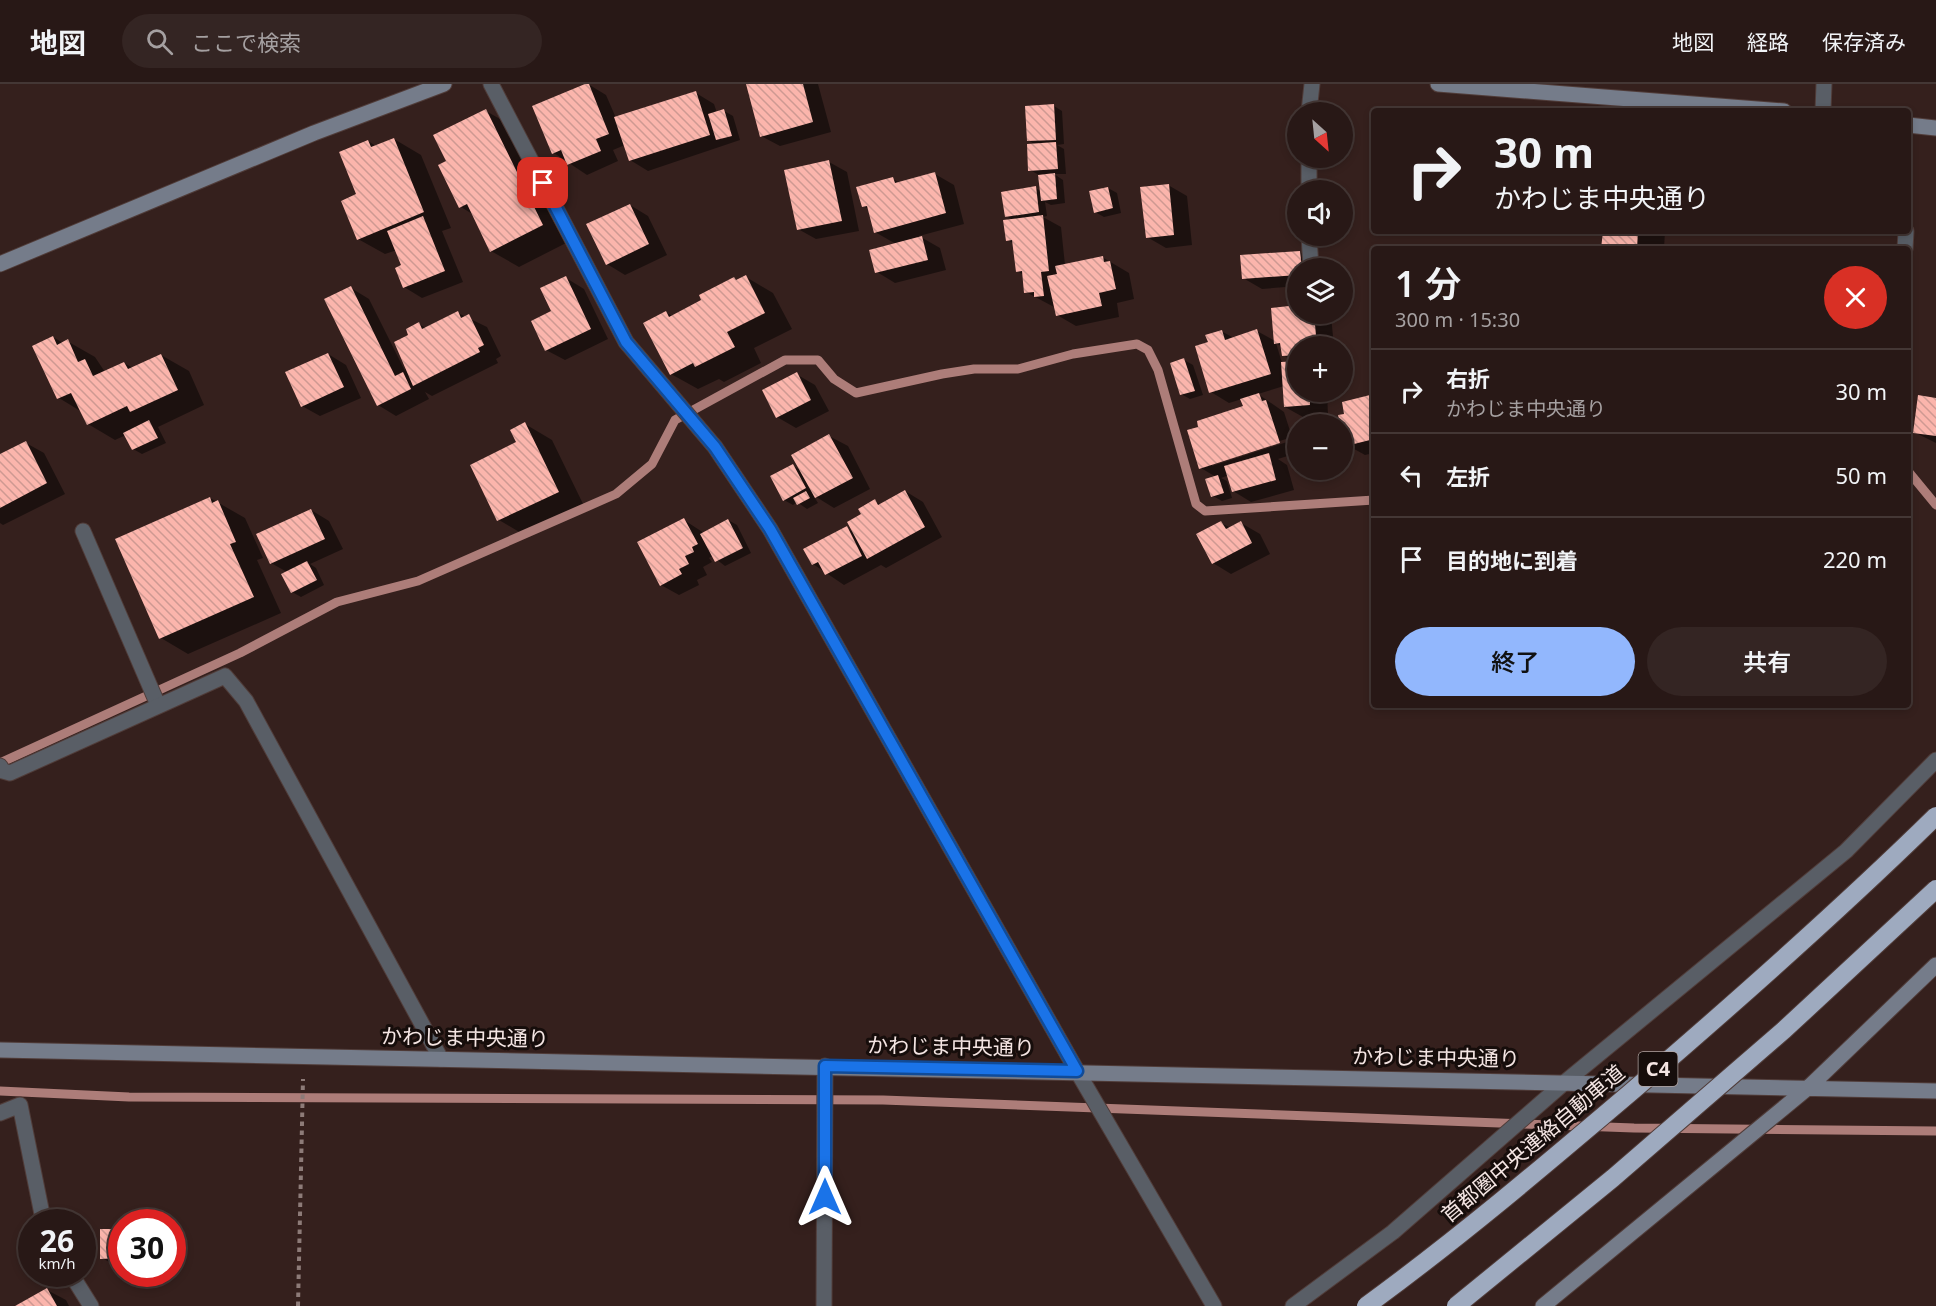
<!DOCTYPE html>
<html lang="ja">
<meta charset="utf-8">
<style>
:root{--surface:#281816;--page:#342523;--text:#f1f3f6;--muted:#a5a0a1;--line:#443735;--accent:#92b7fd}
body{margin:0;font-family:"Noto Sans","Noto Sans JP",sans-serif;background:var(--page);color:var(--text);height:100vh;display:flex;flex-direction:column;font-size:22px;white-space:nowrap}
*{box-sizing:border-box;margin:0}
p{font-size:20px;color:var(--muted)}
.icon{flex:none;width:33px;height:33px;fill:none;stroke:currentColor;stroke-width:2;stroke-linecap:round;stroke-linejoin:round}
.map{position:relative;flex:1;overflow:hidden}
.details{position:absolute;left:1371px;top:162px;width:540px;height:462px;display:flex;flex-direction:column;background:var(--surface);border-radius:6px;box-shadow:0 3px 9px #0003,0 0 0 2px var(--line)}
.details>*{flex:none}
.guide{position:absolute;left:1371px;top:24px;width:540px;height:126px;border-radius:6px;box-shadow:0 3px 9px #0003,0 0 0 2px var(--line);background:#281816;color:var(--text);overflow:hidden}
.needle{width:39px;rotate:153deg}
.fabs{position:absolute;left:1287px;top:18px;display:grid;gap:12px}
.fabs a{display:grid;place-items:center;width:66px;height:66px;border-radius:50%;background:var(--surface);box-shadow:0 3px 9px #0003,0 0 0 2px var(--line);font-size:30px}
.speed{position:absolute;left:18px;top:1125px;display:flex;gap:12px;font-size:30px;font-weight:700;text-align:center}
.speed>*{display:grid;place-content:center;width:78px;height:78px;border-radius:50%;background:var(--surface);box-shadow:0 3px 9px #0003,0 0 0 2px var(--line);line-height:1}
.speed small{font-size:15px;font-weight:400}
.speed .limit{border:9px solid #d22;background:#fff;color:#111}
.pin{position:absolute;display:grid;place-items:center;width:51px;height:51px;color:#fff;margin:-26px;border-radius:12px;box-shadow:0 3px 9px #0006}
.me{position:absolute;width:66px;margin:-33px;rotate:0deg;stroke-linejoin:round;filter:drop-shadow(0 0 4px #0008)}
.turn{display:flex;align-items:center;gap:21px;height:126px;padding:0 24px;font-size:27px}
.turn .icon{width:78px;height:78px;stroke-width:2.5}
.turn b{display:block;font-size:42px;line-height:51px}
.round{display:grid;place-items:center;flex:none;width:63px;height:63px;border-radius:32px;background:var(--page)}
.overview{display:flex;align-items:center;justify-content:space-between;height:102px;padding:0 24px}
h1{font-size:36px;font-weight:600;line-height:45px}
.action{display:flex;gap:12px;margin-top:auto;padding:12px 24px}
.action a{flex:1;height:69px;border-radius:36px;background:var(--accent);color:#111;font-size:24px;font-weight:600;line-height:69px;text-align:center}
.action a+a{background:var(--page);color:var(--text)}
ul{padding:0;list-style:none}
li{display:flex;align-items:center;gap:18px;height:84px;padding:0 24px;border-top:2px solid var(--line)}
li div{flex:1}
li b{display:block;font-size:22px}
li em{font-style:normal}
header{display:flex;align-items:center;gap:36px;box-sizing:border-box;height:84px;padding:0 30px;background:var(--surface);border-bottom:2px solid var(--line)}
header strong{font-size:28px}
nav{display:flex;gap:33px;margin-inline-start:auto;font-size:21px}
.search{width:420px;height:54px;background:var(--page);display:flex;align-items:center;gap:15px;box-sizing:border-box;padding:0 21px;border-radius:33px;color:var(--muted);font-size:22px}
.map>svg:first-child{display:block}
.shadow{fill:#0007;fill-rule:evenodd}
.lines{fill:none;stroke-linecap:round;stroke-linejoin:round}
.stream{stroke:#ad7d79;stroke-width:9}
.building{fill:url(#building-back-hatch)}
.lane-casing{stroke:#503c39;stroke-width:17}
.street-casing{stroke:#503c39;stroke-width:17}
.secondary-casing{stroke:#503c39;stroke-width:17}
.path{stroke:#8d7b78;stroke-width:4;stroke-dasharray:4.5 4.5;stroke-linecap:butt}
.lane{stroke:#595e66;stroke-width:15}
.street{stroke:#595e66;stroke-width:15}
.secondary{stroke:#757c8a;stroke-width:15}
.highway-bridge-casing{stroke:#503c39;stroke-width:20;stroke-linecap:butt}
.highway-bridge{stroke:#9eaabf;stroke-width:18}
.route-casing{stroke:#114b97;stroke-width:15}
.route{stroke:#1a73e8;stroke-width:10}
.labels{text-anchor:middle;stroke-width:6;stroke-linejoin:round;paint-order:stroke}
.shield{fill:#160d0b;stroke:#b1a4a2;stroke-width:1.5}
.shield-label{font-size:20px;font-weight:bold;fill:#f4e5e3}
.street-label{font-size:21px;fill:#f4e5e3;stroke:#160d0b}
</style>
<header>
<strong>地図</strong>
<div class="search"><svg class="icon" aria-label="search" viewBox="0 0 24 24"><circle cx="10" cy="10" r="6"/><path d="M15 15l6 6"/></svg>ここで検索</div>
<nav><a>地図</a><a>経路</a><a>保存済み</a></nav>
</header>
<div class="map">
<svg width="1936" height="1222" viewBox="0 0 1936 1222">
<defs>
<pattern id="building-back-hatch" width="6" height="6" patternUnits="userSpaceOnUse" patternTransform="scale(1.5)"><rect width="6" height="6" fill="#fbb5ac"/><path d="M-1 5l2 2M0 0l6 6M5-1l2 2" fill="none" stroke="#ce9992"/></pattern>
</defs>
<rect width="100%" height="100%" fill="#35201d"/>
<path class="shadow" d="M 588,0 L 606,11 L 616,34 L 696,9 L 714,20 L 717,29 L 724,27 L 733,32 L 740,56 L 648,87 L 630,76 L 625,61 L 613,66 L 618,77 L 587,91 L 554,69 Z
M 751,0 L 818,0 L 831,48 L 780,62 L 761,52 Z
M 1054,22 L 1062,27 L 1064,60 L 1057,61 L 1064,65 L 1066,90 L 1054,90 L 1063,96 L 1065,119 L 1051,121 L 1045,118 L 1047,132 L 1043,133 L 1061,143 L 1065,181 L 1102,173 L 1129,189 L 1134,215 L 1117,219 L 1119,233 L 1076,242 L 1057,231 L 1054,223 L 1026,208 L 1024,191 L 1017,187 L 1014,160 L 1008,156 L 1013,136 L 1006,132 L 1035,104 L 1041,107 L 1039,91 L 1030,86 L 1036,61 L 1028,56 Z
M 486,27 L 514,43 L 570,157 L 519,183 L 491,167 L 474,131 L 461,123 L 448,77 Z
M 394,55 L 421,71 L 451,144 L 442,147 L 463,198 L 422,214 L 404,203 L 403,182 L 397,166 L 385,170 L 358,155 L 358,111 L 368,57 L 376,62 Z
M 829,78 L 847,88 L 859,147 L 816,155 L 798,145 Z
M 935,90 L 954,101 L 964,140 L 919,152 L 940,164 L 946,186 L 895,199 L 877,188 L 896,160 L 875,148 L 870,126 L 863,122 L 893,95 L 900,99 Z
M 1168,101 L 1187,112 L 1192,161 L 1166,164 L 1147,153 Z
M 1108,104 L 1117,109 L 1121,129 L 1104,133 L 1095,128 Z
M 630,121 L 648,132 L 667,171 L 625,191 L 607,180 Z
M 1604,147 L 1665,147 L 1664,165 L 1603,165 Z
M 1300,168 L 1318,179 L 1319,184 L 1298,184 L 1298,202 L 1262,205 L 1243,194 Z
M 746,193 L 773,209 L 792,245 L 754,264 L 761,279 L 724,298 L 719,295 L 698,305 L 671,290 L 666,229 L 673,232 L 703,217 L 734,195 L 738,197 Z
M 566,194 L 584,205 L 608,255 L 565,276 L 546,266 L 553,228 Z
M 351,204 L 369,215 L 405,287 L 410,252 L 419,240 L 426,244 L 458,229 L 487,243 L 501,272 L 496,275 L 498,279 L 432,312 L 425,308 L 429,315 L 396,332 L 378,321 Z
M 1298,230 L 1327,230 L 1331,232 L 1334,262 L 1298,262 L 1298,308 L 1327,308 L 1328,331 L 1303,333 L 1285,323 L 1284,302 L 1258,310 L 1284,328 L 1297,369 L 1278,375 L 1287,381 L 1294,406 L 1251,418 L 1233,407 L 1229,391 L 1221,394 L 1227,397 L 1232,414 L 1222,417 L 1213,412 L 1216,393 L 1201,384 L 1245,323 L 1242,315 L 1229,319 L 1211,308 L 1209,259 L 1221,247 L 1234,254 L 1257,247 L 1275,257 ZM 1276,259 L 1282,263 L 1283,271 L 1295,278 L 1282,279 ZM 1286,355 L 1287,358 L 1212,382 L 1212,379 Z
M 53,253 L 63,259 L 67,257 L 95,273 L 105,288 L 124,279 L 133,284 L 161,271 L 189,287 L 204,321 L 158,343 L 166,359 L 142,370 L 133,365 L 126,351 L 115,356 L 88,340 L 82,328 L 59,314 Z
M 328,270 L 346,281 L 361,314 L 320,332 L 302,322 Z
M 1184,276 L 1193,281 L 1203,311 L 1190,315 L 1181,310 Z
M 796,290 L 815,301 L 829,327 L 796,344 L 777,333 Z
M 1374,312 L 1374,369 L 1365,371 L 1347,361 L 1346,331 Z
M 1936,315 L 1936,359 L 1914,348 Z
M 525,340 L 552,356 L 585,424 L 526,452 L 499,436 Z
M 829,352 L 848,362 L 870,405 L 834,424 L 813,411 L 818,419 L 807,425 L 797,418 L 793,421 L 784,416 L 793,382 L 802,387 Z
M 26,359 L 44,369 L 65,410 L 3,441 L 0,439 L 0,372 Z
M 905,407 L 923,418 L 942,453 L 886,484 L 881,481 L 844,501 L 813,480 L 847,444 L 854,449 L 863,431 L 875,417 L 881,421 Z
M 210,414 L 245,434 L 263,474 L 257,476 L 281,529 L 188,570 L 161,554 Z
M 311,426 L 329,437 L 343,465 L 310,480 L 316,484 L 324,501 L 301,513 L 292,508 L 287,488 L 271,479 Z
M 684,436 L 704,449 L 728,436 L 737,441 L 751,469 L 725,482 L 712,472 L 709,474 L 712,478 L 703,483 L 707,491 L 697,496 L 699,501 L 679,511 L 661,501 Z
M 1221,439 L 1231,444 L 1241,439 L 1260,450 L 1270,470 L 1231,490 L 1213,479 Z
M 122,1146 L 122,1184 L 120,1184 L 102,1174 Z
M 47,1206 L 66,1216 L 69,1222 L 18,1222 Z"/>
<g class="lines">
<path class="stream" d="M 1908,387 L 1936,421
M 0,679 L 240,569 L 337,518 L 418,497 L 616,410 L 652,380 L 675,336 L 785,276 L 818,276 L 834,295 L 856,309 L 942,290 L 974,285 L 1018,285 L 1073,270 L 1137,260 L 1148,266 L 1158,286 L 1196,420 L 1205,427 L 1374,416
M 0,1007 L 129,1013 L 883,1016 L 1634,1044 L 1936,1047"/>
</g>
<path class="building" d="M 585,0 L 589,0 L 609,50 L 596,55 L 601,67 L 567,81 L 561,66 L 552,70 L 532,22 Z
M 746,0 L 803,0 L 813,38 L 760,53 Z
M 696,7 L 710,51 L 629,77 L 614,33 Z
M 1054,20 L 1056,56 L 1027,57 L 1025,22 Z
M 486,25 L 543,141 L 490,168 L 467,120 L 459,124 L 438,81 L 446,77 L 433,51 Z
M 724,25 L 732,52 L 716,56 L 708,30 Z
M 394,54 L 424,128 L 357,156 L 341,117 L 356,110 L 339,68 L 368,56 L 371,63 Z
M 1056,58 L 1058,85 L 1028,87 L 1027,60 Z
M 829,76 L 842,137 L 797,146 L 784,86 Z
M 935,88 L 946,129 L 874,149 L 867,122 L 862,123 L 856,103 L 893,93 L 895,99 Z
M 1055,89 L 1057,115 L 1041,117 L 1038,91 Z
M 1169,100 L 1174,151 L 1146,154 L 1140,103 Z
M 1036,102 L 1039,128 L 1005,133 L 1001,108 Z
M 1108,103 L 1113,124 L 1094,129 L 1089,107 Z
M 630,120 L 649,160 L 606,181 L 586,140 Z
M 1043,131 L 1049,187 L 1041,188 L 1044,212 L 1034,213 L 1034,208 L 1024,209 L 1022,187 L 1016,188 L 1012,156 L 1006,157 L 1003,136 Z
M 423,132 L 445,187 L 403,204 L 395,184 L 401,181 L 387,147 Z
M 1603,147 L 1638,147 L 1637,165 L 1601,165 Z
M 922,152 L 928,176 L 875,189 L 869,166 Z
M 1300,167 L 1302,184 L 1298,184 L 1298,191 L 1242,195 L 1240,171 Z
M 1103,172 L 1104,178 L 1110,177 L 1116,205 L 1099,209 L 1102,222 L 1056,232 L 1047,192 L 1057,190 L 1055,182 Z
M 746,191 L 765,229 L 727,248 L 735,263 L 695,283 L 693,279 L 670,291 L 643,239 L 666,227 L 669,233 L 701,216 L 699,211 L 734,193 L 736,196 Z
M 566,192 L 591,245 L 545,267 L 531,237 L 551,227 L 540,204 Z
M 351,202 L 395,292 L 403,288 L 411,305 L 377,322 L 324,215 Z
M 1298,221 L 1298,230 L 1314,230 L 1317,262 L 1298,262 L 1298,271 L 1282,272 L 1280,259 L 1274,260 L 1271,224 Z
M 458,227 L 461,234 L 469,230 L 484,261 L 478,264 L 480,268 L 413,302 L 394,258 L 408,251 L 406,245 L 419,238 L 422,245 Z
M 1257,245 L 1271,290 L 1209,309 L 1195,262 L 1208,258 L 1205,251 L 1222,246 L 1225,256 Z
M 53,252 L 57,261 L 68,255 L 78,278 L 85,275 L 93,292 L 124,278 L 128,285 L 161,270 L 178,306 L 130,328 L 127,322 L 87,341 L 71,309 L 57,315 L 32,262 Z
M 328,269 L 344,303 L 301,323 L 285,288 Z
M 1184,274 L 1195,307 L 1180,311 L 1170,279 Z
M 1298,277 L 1298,308 L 1310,308 L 1310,321 L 1284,323 L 1281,278 Z
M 797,288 L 811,316 L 776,334 L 762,306 Z
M 1259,309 L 1262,317 L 1266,316 L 1280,359 L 1199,385 L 1187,346 L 1198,343 L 1197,337 L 1243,322 L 1240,315 Z
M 1374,310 L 1374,355 L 1346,362 L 1338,331 L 1344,330 L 1342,318 Z
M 1918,311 L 1936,314 L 1936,352 L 1913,349 Z
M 149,336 L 158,354 L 132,366 L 123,349 Z
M 525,338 L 559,408 L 497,437 L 470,381 L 516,358 L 510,346 Z
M 829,350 L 853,394 L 815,414 L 791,371 Z
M 26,357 L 47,399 L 0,424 L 0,370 Z
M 1269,369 L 1276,396 L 1232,408 L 1224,382 Z
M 793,380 L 806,404 L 783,417 L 770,392 Z
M 1218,391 L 1224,409 L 1211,413 L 1205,395 Z
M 905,406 L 925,443 L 867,475 L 847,438 L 861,430 L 858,425 L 875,415 L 878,421 Z
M 806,407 L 810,414 L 797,421 L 793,414 Z
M 210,413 L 212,419 L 218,416 L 236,458 L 230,460 L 254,513 L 159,555 L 115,455 Z
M 311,425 L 325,455 L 270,480 L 256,450 Z
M 684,434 L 698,460 L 692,463 L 694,468 L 685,472 L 689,480 L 679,485 L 682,490 L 660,502 L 637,458 Z
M 728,435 L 743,464 L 715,478 L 700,450 Z
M 1221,437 L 1226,445 L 1241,437 L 1252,459 L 1212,480 L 1196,450 Z
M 847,442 L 862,472 L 825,491 L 818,478 L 812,481 L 803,465 Z
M 307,477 L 317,496 L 291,509 L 281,490 Z
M 100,1145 L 122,1145 L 122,1174 L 100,1175 Z
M 47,1204 L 57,1222 L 15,1222 Z"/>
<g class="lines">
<g class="lane-casing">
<path id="lane" d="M 1309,28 L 1312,0
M 1309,74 L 1309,106
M 1309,152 L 1311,184
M 1905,165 L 1906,147
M 83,447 L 158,621"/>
</g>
<g class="street-casing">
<path id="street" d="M 491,0 L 626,258 L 715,363 L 770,445 L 1077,987 L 1214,1222
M 1823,27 L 1824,0
M 0,682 L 3,687 L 10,689 L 225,592 L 246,617 L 441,975
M 0,1029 L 20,1021 L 42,1130 L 46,1138
M 71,1190 L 91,1222
M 824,1222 L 825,982
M 1293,1222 L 1393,1148 L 1565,998 L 1846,767 L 1936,676"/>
</g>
<g class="secondary-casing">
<path id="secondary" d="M 1438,0 L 1784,27
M 1908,41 L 1936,44
M 0,180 L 314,49 L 444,0
M 0,966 L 1936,1007
M 1543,1222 L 1809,1003 L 1936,881"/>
</g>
<path class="path" d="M 298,1222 L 303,995"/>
<use href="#lane" class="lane"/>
<use href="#street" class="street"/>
<use href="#secondary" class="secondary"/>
<g class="highway-bridge-casing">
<path id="highway-bridge" d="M 1366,1222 C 1458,1155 1544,1082 1630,1009 C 1735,919 1838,828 1936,732
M 1456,1222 L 1613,1094 L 1784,946 L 1936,805"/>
</g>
<use href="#highway-bridge" class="highway-bridge"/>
</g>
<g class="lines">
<g class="route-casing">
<path id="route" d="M 543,99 L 626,258 L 715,363 L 770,445 L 1077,987 L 825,982 L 825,1113"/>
</g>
<use href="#route" class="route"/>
</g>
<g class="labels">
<rect class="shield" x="1638.5" y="968" width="39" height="34" rx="4.5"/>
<g class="shield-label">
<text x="1658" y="992">C4</text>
</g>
<g class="street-label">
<text transform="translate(465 954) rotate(1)" y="7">かわじま中央通り</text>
<text transform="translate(951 963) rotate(1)" y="7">かわじま中央通り</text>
<text transform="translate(1436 974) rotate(1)" y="7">かわじま中央通り</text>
<text transform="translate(1533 1060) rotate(-40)" y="7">首都圏中央連絡自動車道</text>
</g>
</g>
</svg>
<div class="fabs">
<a><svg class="needle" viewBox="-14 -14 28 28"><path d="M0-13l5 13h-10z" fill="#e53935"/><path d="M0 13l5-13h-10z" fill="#a5a0a1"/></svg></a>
<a><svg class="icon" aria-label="sound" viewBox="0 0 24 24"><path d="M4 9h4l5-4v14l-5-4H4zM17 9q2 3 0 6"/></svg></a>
<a><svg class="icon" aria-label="layers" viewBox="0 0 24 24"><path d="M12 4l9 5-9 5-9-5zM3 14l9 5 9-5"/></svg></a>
<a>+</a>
<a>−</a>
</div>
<div class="speed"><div>26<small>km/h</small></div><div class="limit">30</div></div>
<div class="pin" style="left:543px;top:99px;background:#d93025"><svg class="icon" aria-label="arrive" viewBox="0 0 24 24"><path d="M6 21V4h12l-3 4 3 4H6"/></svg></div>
<svg class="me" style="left:825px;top:1113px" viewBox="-20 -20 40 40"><path d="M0-17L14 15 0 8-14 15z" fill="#1a73e8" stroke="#fff" stroke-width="4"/></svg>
<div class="guide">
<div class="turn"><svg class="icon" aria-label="right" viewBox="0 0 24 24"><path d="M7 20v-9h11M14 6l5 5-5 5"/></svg><div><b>30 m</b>かわじま中央通り</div></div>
</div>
<section class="details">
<div class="overview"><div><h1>1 分</h1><p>300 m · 15:30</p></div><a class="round" style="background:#d93025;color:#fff"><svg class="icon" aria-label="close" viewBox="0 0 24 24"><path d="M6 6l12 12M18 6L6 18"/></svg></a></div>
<ul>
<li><svg class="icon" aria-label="right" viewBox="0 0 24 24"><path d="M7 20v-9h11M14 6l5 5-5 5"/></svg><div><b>右折</b><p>かわじま中央通り</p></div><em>30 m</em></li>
<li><svg class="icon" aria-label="left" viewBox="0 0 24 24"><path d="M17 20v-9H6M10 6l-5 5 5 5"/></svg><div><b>左折</b></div><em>50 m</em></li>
<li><svg class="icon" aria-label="arrive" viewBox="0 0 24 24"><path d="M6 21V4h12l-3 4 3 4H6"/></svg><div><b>目的地に到着</b></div><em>220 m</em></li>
</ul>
<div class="action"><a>終了</a><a>共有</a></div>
</section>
</div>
